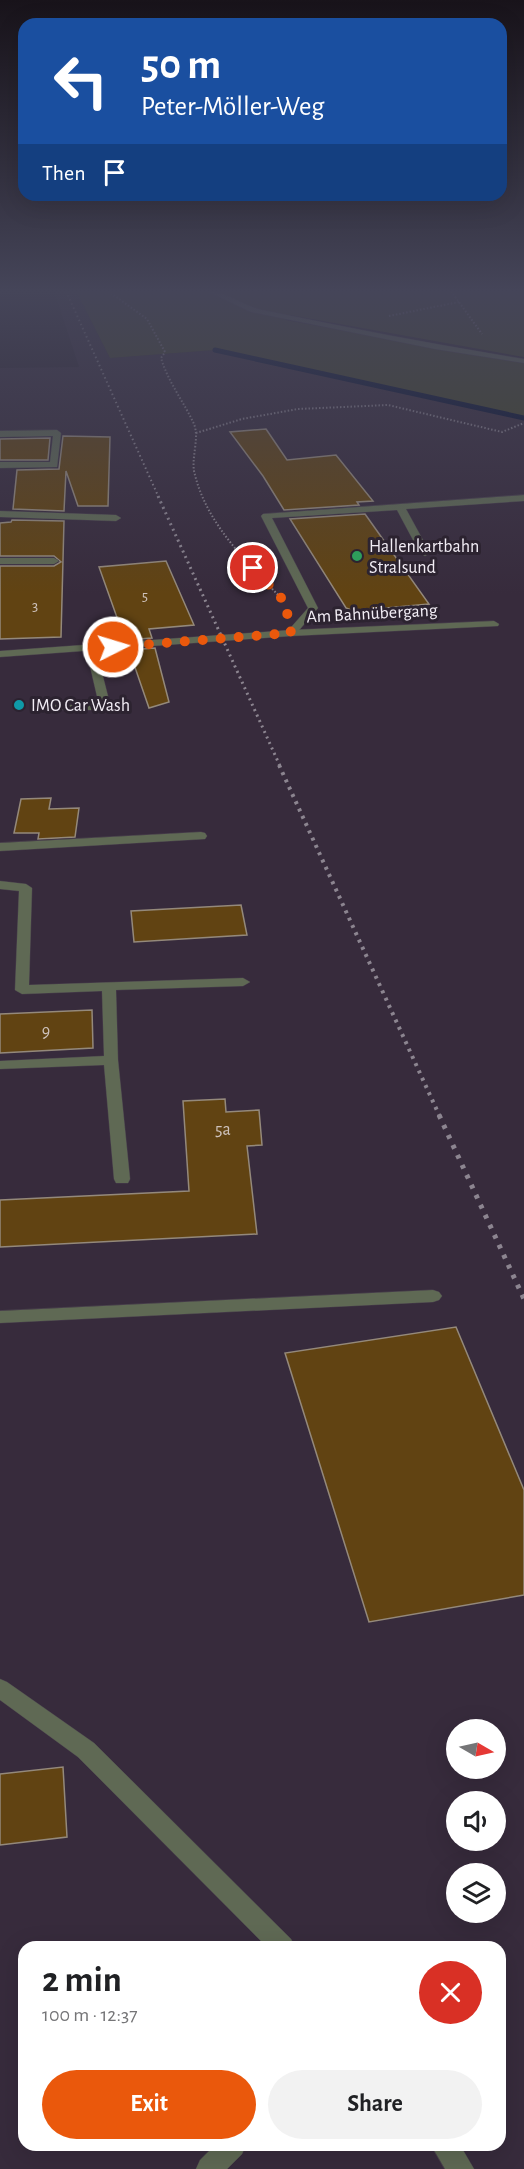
<!DOCTYPE html>
<meta charset="utf-8">
<style>
:root{--surface:#fff;--page:#f2f2f2;--text:#202124;--muted:#757577;--accent:#ea580c}
body{margin:0;font-family:"Alegreya Sans",sans-serif;background:var(--page);color:var(--text);height:100vh;display:flex;flex-direction:column;font-size:22px;white-space:nowrap}
*{box-sizing:border-box;margin:0}
p{font-size:20px;color:var(--muted)}
.icon{flex:none;width:33px;height:33px;fill:none;stroke:currentColor;stroke-width:2;stroke-linecap:round;stroke-linejoin:round}
.map{position:relative;flex:1;overflow:hidden}
.drawer{position:absolute;left:18px;top:1941px;width:488px;height:210px;display:flex;flex-direction:column;background:var(--surface);border-radius:18px;box-shadow:0 6px 24px #0002}
.drawer>*{flex:none}
.banner{position:absolute;left:18px;top:18px;width:489px;height:183px;border-radius:18px;box-shadow:0 6px 24px #0002;background:#1a4fa0;color:#fff;overflow:hidden}
.needle{width:39px;rotate:99deg}
.tools{position:absolute;left:446px;top:1719px;display:grid;gap:12px}
.tools a{display:grid;place-items:center;width:60px;height:60px;border-radius:50%;background:var(--surface);box-shadow:0 6px 24px #0002;font-size:30px}
.pin{position:absolute;display:grid;place-items:center;width:51px;height:51px;color:#fff;margin:-26px;border:3px solid #fff;border-radius:50%;box-shadow:0 2px 6px #0007}
.me{position:absolute;width:66px;margin:-33px;rotate:85deg;stroke-linejoin:round;filter:drop-shadow(0 0 4px #0008)}
.turn{display:flex;align-items:center;gap:21px;height:126px;padding:0 24px;font-size:27px}
.turn .icon{width:78px;height:78px;stroke-width:2.5}
.turn b{display:block;font-size:42px;line-height:51px}
.then{display:flex;align-items:center;height:57px;padding:0 24px;background:#0003;gap:12px;font-size:22px}
.round{display:grid;place-items:center;flex:none;width:63px;height:63px;border-radius:32px;background:var(--page)}
.overview{display:flex;align-items:center;justify-content:space-between;height:102px;padding:0 24px}
h1{font-size:36px;font-weight:600;line-height:45px}
.action{display:flex;gap:12px;margin-top:auto;padding:12px 24px}
.action a{flex:1;height:69px;border-radius:36px;background:var(--accent);color:#fff;font-size:24px;font-weight:600;line-height:69px;text-align:center}
.action a+a{background:var(--page);color:var(--text)}
.map>svg:first-child{display:block}
.built{fill:#372b3c;fill-rule:evenodd}
.green{fill:#424527}
.lines{fill:none;stroke-linecap:round;stroke-linejoin:round}
.stream{stroke:#000c2e;stroke-width:5}
.building{fill:#614312;stroke:#94897b;stroke-width:1.5}
.service-casing{stroke:#483f4c;stroke-width:1}
.minor-casing{stroke:#483f4c;stroke-width:1}
.path{stroke:#89828d;stroke-width:2;stroke-dasharray:1.5 2;stroke-linecap:butt}
.service{fill:#5f6954;fill-rule:evenodd}
.minor{fill:#5f6954;fill-rule:evenodd}
.rail-far3{stroke:#8c8590;stroke-width:2;stroke-dasharray:1.5 3;stroke-linecap:butt}
.rail-far2{stroke:#8c8590;stroke-width:3;stroke-dasharray:2 4;stroke-linecap:butt}
.rail-far1{stroke:#8c8590;stroke-width:4;stroke-dasharray:3 5;stroke-linecap:butt}
.rail{stroke:#8c8590;stroke-width:5;stroke-dasharray:4 7;stroke-linecap:butt}
.route{stroke:#ea580c;stroke-width:10;stroke-dasharray:0 18}
.leisure-dot{fill:#2e9e5b;stroke:#2c2330;stroke-width:2}
.culture-dot{fill:#0f9aa8;stroke:#2c2330;stroke-width:2}
.labels{text-anchor:middle;stroke-width:6;stroke-linejoin:round;paint-order:stroke}
.far-number-label{font-size:15px;fill:#cec2bc}
.far-poi-label{font-size:18px;fill:#f2edf5;stroke:#2c2330;text-anchor:start}
.far-street-label{font-size:18px;fill:#f2edf5;stroke:#2c2330}
.number-label{font-size:18px;fill:#cec2bc}
</style>
<div class="map">
<svg width="524" height="2169" viewBox="0 0 524 2169">
<rect width="100%" height="100%" fill="#2c2330"/>
<path class="built" d="M 54,291 L 76,291 L 110,358 L 215,350 L 524,418 L 524,2169 L 0,2169 L 0,368 L 79,367 ZM 456,1730 L 495,1730 L 495,1768 L 456,1768 ZM 456,1802 L 495,1802 L 495,1840 L 456,1840 ZM 456,1874 L 495,1874 L 495,1912 L 456,1912 ZM 24,1947 L 500,1947 L 500,2145 L 24,2145 Z"/>
<path class="green" d="M 76,291 L 524,291 L 524,357 L 290,315 L 285,320 L 435,347 L 524,361 L 524,418 L 215,350 L 110,358 Z"/>
<g class="lines">
<path class="stream" d="M 215,350 L 524,418"/>
</g>
<path class="building" d="M 266,429 L 287,460 L 336,455 L 373,501 L 357,502 L 359,505 L 284,510 L 263,476 L 230,432 Z
M 63,436 L 110,437 L 108,506 L 78,506 L 66,471 L 64,511 L 13,509 L 17,470 L 59,469 Z
M 50,438 L 48,460 L 0,460 L 0,439 Z
M 365,514 L 429,604 L 354,611 L 346,608 L 290,519 Z
M 12,520 L 64,521 L 61,637 L 0,639 L 0,566 L 54,566 L 61,562 L 54,556 L 0,556 L 0,523 L 11,522 Z
M 166,561 L 194,625 L 149,629 L 152,638 L 125,640 L 99,567 Z
M 155,648 L 169,702 L 149,708 L 129,650 Z
M 51,798 L 49,809 L 79,808 L 75,837 L 38,839 L 39,833 L 14,833 L 21,799 Z
M 241,905 L 247,935 L 134,942 L 131,911 Z
M 92,1010 L 93,1048 L 0,1053 L 0,1014 Z
M 225,1099 L 226,1112 L 259,1110 L 262,1145 L 247,1146 L 257,1234 L 0,1247 L 0,1200 L 189,1191 L 183,1101 Z
M 456,1327 L 524,1490 L 524,1595 L 369,1622 L 285,1353 Z
M 63,1767 L 67,1837 L 0,1845 L 0,1774 Z"/>
<g class="lines">
<g class="service-casing">
<path id="service" d="M 57,430 L 61,433 L 57,467 L 0,468 L 0,462 L 50,462 L 53,436 L 0,437 L 0,431 Z
M 524,495 L 524,501 L 406,509 L 430,553 L 425,556 L 420,553 L 397,510 L 272,518 L 318,608 L 295,635 L 286,633 L 308,608 L 261,516 L 263,514 Z
M 0,511 L 116,515 L 121,518 L 116,521 L 0,517 Z
M 0,558 L 54,558 L 59,561 L 54,564 L 0,564 Z
M 91,646 L 96,649 L 111,708 L 109,710 L 33,710 L 33,706 L 37,705 L 99,705 L 86,649 Z
M 201,832 L 205,833 L 207,836 L 205,839 L 0,851 L 0,843 Z
M 0,881 L 26,884 L 32,888 L 29,985 L 243,978 L 250,982 L 243,986 L 116,990 L 118,1060 L 130,1179 L 128,1183 L 116,1183 L 114,1179 L 104,1065 L 0,1069 L 0,1061 L 104,1056 L 102,991 L 22,994 L 15,990 L 19,891 L 0,889 Z
M 433,1290 L 439,1292 L 442,1296 L 439,1300 L 433,1302 L 0,1323 L 0,1311 Z
M 0,1679 L 7,1682 L 94,1743 L 291,1939 L 295,1947 L 267,1947 L 78,1757 L 0,1700 Z
M 215,2145 L 246,2145 L 242,2154 L 227,2169 L 196,2169 L 200,2160 Z
M 431,2145 L 460,2145 L 474,2169 L 445,2169 Z"/>
</g>
<g class="minor-casing">
<path id="minor" d="M 207,291 C 226,291 243,306 262,310 C 349,328 436,345 524,359 L 524,363 L 435,349 L 251,312 Z
M 494,621 L 499,624 L 498,626 L 291,636 L 0,657 L 0,651 L 291,630 Z"/>
</g>
<path class="path" d="M 108,291 L 147,319 L 165,352 L 161,358 C 168,382 184,402 194,424 C 200,439 190,460 195,475 C 207,524 248,564 282,599
M 451,291 L 482,334
M 389,316 L 459,302
M 196,433 L 242,419 L 298,409 L 388,405 L 502,432 L 524,423"/>
<use href="#service" class="service"/>
<use href="#minor" class="minor"/>
<path class="rail-far3" d="M 66,291 L 159,498"/>
<path class="rail-far2" d="M 158,496 L 280,766"/>
<path class="rail-far1" d="M 279,765 L 440,1117"/>
<path class="rail" d="M 439,1115 L 524,1299"/>
</g>
<linearGradient id="sky" x2="0" y2="1"><stop stop-color="#18131a"/><stop offset="0.49" stop-color="#454559"/><stop offset="1" stop-color="#454559" stop-opacity="0"/></linearGradient>
<rect width="524" height="594" fill="url(#sky)"/>
<g class="lines">
<path class="route" d="M 113,647 L 291,633 L 285,602 L 253,568"/>
</g>
<circle class="leisure-dot" cx="357" cy="556" r="6"/>
<circle class="culture-dot" cx="19" cy="705" r="6"/>
<g class="labels">
<g class="far-number-label">
<text x="145" y="601">5</text>
<text x="35" y="611">3</text>
</g>
<g class="far-poi-label">
<text x="369" y="552">Hallenkartbahn<tspan x="369" dy="21">Stralsund</tspan></text>
<text x="31" y="711">IMO Car Wash</text>
</g>
<g class="far-street-label">
<text transform="translate(372 613) rotate(-3)" y="6">Am Bahnübergang</text>
</g>
<g class="number-label">
<text x="46" y="1037">9</text>
<text x="223" y="1135">5a</text>
</g>
</g>
</svg>
<div class="tools">
<a><svg class="needle" viewBox="-14 -14 28 28"><path d="M0-13l5 13h-10z" fill="#e53935"/><path d="M0 13l5-13h-10z" fill="#757577"/></svg></a>
<a><svg class="icon" aria-label="sound" viewBox="0 0 24 24"><path d="M4 9h4l5-4v14l-5-4H4zM17 9q2 3 0 6"/></svg></a>
<a><svg class="icon" aria-label="layers" viewBox="0 0 24 24"><path d="M12 4l9 5-9 5-9-5zM3 14l9 5 9-5"/></svg></a>
</div>
<div class="pin" style="left:253px;top:568px;background:#d93025"><svg class="icon" aria-label="arrive" viewBox="0 0 24 24"><path d="M6 21V4h12l-3 4 3 4H6"/></svg></div>
<svg class="me" style="left:113px;top:647px" viewBox="-20 -20 40 40"><circle r="17" fill="#ea580c" stroke="#fff" stroke-width="3"/><path d="M0-11L8 9 0 5-8 9z" fill="#fff"/></svg>
<div class="banner">
<div class="turn"><svg class="icon" aria-label="left" viewBox="0 0 24 24"><path d="M17 20v-9H6M10 6l-5 5 5 5"/></svg><div><b>50 m</b>Peter-Möller-Weg</div></div>
<div class="then">Then<svg class="icon" aria-label="arrive" viewBox="0 0 24 24"><path d="M6 21V4h12l-3 4 3 4H6"/></svg></div>
</div>
<section class="drawer">
<div class="overview"><div><h1>2 min</h1><p>100 m · 12:37</p></div><a class="round" style="background:#d93025;color:#fff"><svg class="icon" aria-label="close" viewBox="0 0 24 24"><path d="M6 6l12 12M18 6L6 18"/></svg></a></div>
<div class="action"><a>Exit</a><a>Share</a></div>
</section>
</div>
